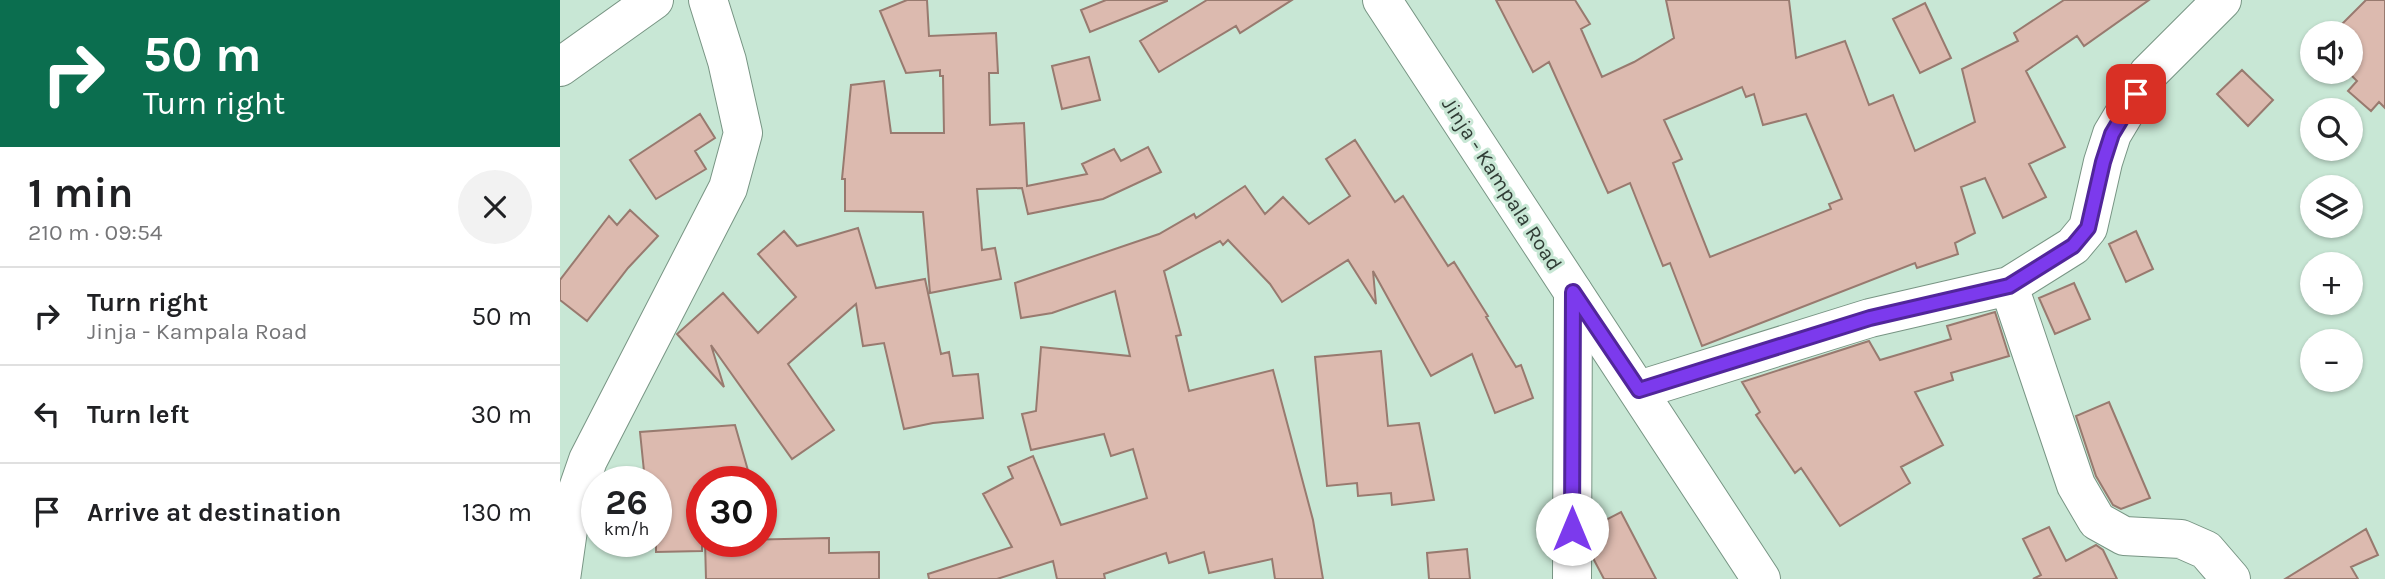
<!DOCTYPE html>
<meta charset="utf-8">
<style>
:root{--surface:#fff;--page:#f2f2f2;--text:#202124;--muted:#757577;--line:#e0e0e0}
body{margin:0;font-family:Karla,sans-serif;background:var(--page);color:var(--text);height:100vh;display:flex;flex-direction:column;font-size:26px;white-space:nowrap}
*{box-sizing:border-box;margin:0}
p{font-size:23px;color:var(--muted)}
.icon{flex:none;width:38px;height:38px;fill:none;stroke:currentColor;stroke-width:2;stroke-linecap:round;stroke-linejoin:round}
.map{position:relative;flex:1;overflow:hidden}
.details{display:flex;flex-direction:column;background:var(--surface);width:560px}
.details>*{flex:none}
.banner{background:#0b6e4f;color:#fff;overflow:hidden}
.controls{position:absolute;left:1740px;top:21px;display:grid;gap:14px}
.controls a{display:grid;place-items:center;width:63px;height:63px;border-radius:50%;background:var(--surface);box-shadow:0 2px 5px #0004;font-size:35px}
.speed{position:absolute;left:21px;top:466px;display:flex;gap:14px;font-size:35px;font-weight:700;text-align:center}
.speed>*{display:grid;place-content:center;width:91px;height:91px;border-radius:50%;background:var(--surface);box-shadow:0 2px 5px #0004;line-height:1}
.speed small{font-size:18px;font-weight:400}
.speed .limit{border:10px solid #d22;background:#fff;color:#111}
.pin{position:absolute;display:grid;place-items:center;width:60px;height:60px;color:#fff;margin:-30px;border-radius:14px;box-shadow:0 4px 10px #0006}
.me{position:absolute;width:77px;margin:-38px;rotate:0deg;stroke-linejoin:round;filter:drop-shadow(0 0 5px #0008)}
.turn{display:flex;align-items:center;gap:24px;height:147px;padding:0 28px;font-size:32px}
.turn .icon{width:91px;height:91px;stroke-width:2.5}
.turn b{display:block;font-size:49px;line-height:60px}
.round{display:grid;place-items:center;flex:none;width:74px;height:74px;border-radius:37px;background:var(--page)}
.overview{display:flex;align-items:center;justify-content:space-between;height:119px;padding:0 28px}
h1{font-size:42px;font-weight:700;line-height:52px}
ul{padding:0;list-style:none}
li{display:flex;align-items:center;gap:21px;height:98px;padding:0 28px;border-top:2px solid var(--line)}
li div{flex:1}
li b{display:block;font-size:26px}
li em{font-style:normal}
main{display:flex;flex:1;min-height:0}
.map>svg:first-child{display:block}
.building{fill:#dcbaaf;stroke:#987a6f;stroke-width:2;fill-rule:evenodd}
.lines{fill:none;stroke-linecap:round;stroke-linejoin:round}
.minor-casing{stroke:#789584;stroke-width:40}
.highway-casing{stroke:#789584;stroke-width:40}
.minor{stroke:#fff;stroke-width:38}
.highway{stroke:#fff;stroke-width:38}
.route-casing{stroke:#51269a;stroke-width:18}
.route{stroke:#7c3aed;stroke-width:12}
.labels{text-anchor:middle;stroke-width:6;stroke-linejoin:round;paint-order:stroke}
.street-label{font-size:21px;fill:#303c35;stroke:#c8e7d5}
</style>
<main>
<section class="details">
<div class="banner">
<div class="turn"><svg class="icon" aria-label="right" viewBox="0 0 24 24"><path d="M7 20v-9h11M14 6l5 5-5 5"/></svg><div><b>50 m</b>Turn right</div></div>
</div>
<div class="overview"><div><h1>1 min</h1><p>210 m · 09:54</p></div><a class="round"><svg class="icon" aria-label="close" viewBox="0 0 24 24"><path d="M6 6l12 12M18 6L6 18"/></svg></a></div>
<ul>
<li><svg class="icon" aria-label="right" viewBox="0 0 24 24"><path d="M7 20v-9h11M14 6l5 5-5 5"/></svg><div><b>Turn right</b><p>Jinja - Kampala Road</p></div><em>50 m</em></li>
<li><svg class="icon" aria-label="left" viewBox="0 0 24 24"><path d="M17 20v-9H6M10 6l-5 5 5 5"/></svg><div><b>Turn left</b></div><em>30 m</em></li>
<li><svg class="icon" aria-label="arrive" viewBox="0 0 24 24"><path d="M6 21V4h12l-3 4 3 4H6"/></svg><div><b>Arrive at destination</b></div><em>130 m</em></li>
</ul>
</section>
<div class="map">
<svg width="1825" height="579" viewBox="0 0 1825 579">
<rect width="100%" height="100%" fill="#c8e7d5"/>
<path class="building" d="M 347,0 L 367,0 L 369,36 L 436,33 L 438,73 L 429,73 L 430,125 L 464,123 L 467,186 L 527,174 L 522,164 L 554,149 L 561,161 L 588,147 L 601,172 L 543,199 L 468,214 L 462,188 L 417,189 L 422,250 L 435,248 L 441,279 L 370,293 L 363,212 L 285,211 L 285,179 L 282,179 L 291,85 L 324,81 L 331,133 L 384,133 L 383,76 L 380,76 L 380,70 L 346,73 L 320,11 Z
M 546,0 L 607,0 L 607,1 L 530,32 L 521,10 Z
M 647,0 L 732,0 L 680,33 L 676,26 L 599,72 L 580,41 Z
M 936,0 L 1015,0 L 1030,24 L 1021,29 L 1042,77 L 1074,62 L 1114,38 L 1106,0 L 1229,0 L 1236,58 L 1285,41 L 1309,105 L 1333,95 L 1355,151 L 1415,122 L 1402,69 L 1458,41 L 1454,33 L 1504,0 L 1589,0 L 1524,46 L 1517,36 L 1466,71 L 1505,147 L 1469,164 L 1486,197 L 1443,218 L 1425,178 L 1401,187 L 1415,233 L 1395,243 L 1398,254 L 1357,268 L 1355,263 L 1142,346 L 1110,263 L 1103,266 L 1070,183 L 1048,193 L 989,62 L 973,72 ZM 1182,87 L 1186,97 L 1194,94 L 1203,125 L 1246,114 L 1282,199 L 1269,204 L 1271,209 L 1150,257 L 1113,163 L 1122,159 L 1104,120 Z
M 1806,0 L 1825,0 L 1825,108 L 1819,102 L 1811,111 L 1788,91 L 1797,81 L 1788,72 L 1790,72 L 1790,33 L 1773,33 Z
M 1365,3 L 1391,58 L 1360,73 L 1333,19 Z
M 529,57 L 540,100 L 502,109 L 492,66 Z
M 1682,70 L 1713,100 L 1688,126 L 1657,94 Z
M 140,114 L 155,138 L 135,151 L 146,169 L 96,199 L 70,160 Z
M 795,140 L 835,202 L 843,196 L 888,266 L 894,262 L 928,316 L 926,317 L 956,367 L 961,365 L 973,398 L 935,413 L 912,354 L 871,376 L 813,271 L 816,304 L 788,260 L 722,302 L 710,284 L 668,240 L 663,245 L 660,241 L 604,271 L 621,335 L 616,336 L 629,391 L 713,370 L 753,520 L 763,579 L 715,579 L 712,559 L 649,573 L 644,552 L 609,563 L 606,553 L 544,574 L 545,579 L 497,579 L 493,561 L 437,579 L 369,579 L 368,574 L 452,547 L 423,494 L 453,478 L 448,467 L 473,456 L 501,525 L 587,498 L 573,449 L 551,456 L 544,434 L 471,450 L 462,414 L 476,411 L 481,347 L 570,356 L 555,291 L 492,313 L 461,318 L 455,283 L 599,234 L 634,214 L 636,218 L 685,186 L 705,214 L 723,197 L 749,224 L 790,196 L 766,159 Z
M 70,210 L 98,236 L 68,268 L 27,321 L 0,300 L 0,280 L 49,216 L 57,225 Z
M 298,228 L 316,288 L 365,279 L 381,354 L 389,352 L 393,376 L 418,374 L 423,418 L 373,423 L 344,429 L 324,343 L 303,346 L 296,304 L 228,364 L 274,430 L 232,459 L 151,345 L 164,387 L 117,334 L 163,293 L 198,333 L 236,297 L 198,254 L 224,231 L 237,246 Z
M 1576,231 L 1593,269 L 1566,282 L 1549,244 Z
M 1514,283 L 1530,319 L 1495,334 L 1479,298 Z
M 1435,312 L 1449,356 L 1391,373 L 1393,380 L 1355,392 L 1383,445 L 1341,467 L 1350,483 L 1280,526 L 1241,468 L 1235,473 L 1196,415 L 1200,412 L 1182,382 L 1309,341 L 1320,360 L 1391,339 L 1387,326 Z
M 821,351 L 828,426 L 859,423 L 874,500 L 832,505 L 831,493 L 798,496 L 797,483 L 767,486 L 755,357 Z
M 1549,402 L 1590,498 L 1561,509 L 1553,505 L 1536,476 L 1516,416 Z
M 175,425 L 191,481 L 142,481 L 142,551 L 96,552 L 96,481 L 85,481 L 80,432 Z
M 1061,512 L 1096,579 L 1044,579 L 1034,560 L 1034,526 Z
M 1489,527 L 1506,561 L 1536,545 L 1543,550 L 1557,579 L 1473,579 L 1481,575 L 1463,539 Z
M 1806,529 L 1818,555 L 1791,567 L 1798,579 L 1725,579 Z
M 269,538 L 269,553 L 319,552 L 319,579 L 146,579 L 145,541 Z
M 907,549 L 910,579 L 869,579 L 867,553 Z"/>
<g class="lines">
<g class="minor-casing">
<path id="minor" d="M 1662,0 L 1588,74 L 1552,134 L 1543,162 L 1528,228 L 1513,246 L 1449,286 L 1516,485 L 1537,521 L 1564,536 L 1621,539 L 1646,550 L 1671,579
M 0,67 L 94,0
M 1079,390 L 1310,318 L 1449,286
M 1,579 L 11,509 L 28,460 L 168,188 L 183,133 L 167,61 L 148,0
M 1012,579 L 1013,292"/>
</g>
<g class="highway-casing">
<path id="highway" d="M 822,0 L 1201,579"/>
</g>
<use href="#minor" class="minor"/>
<use href="#highway" class="highway"/>
</g>
<g class="lines">
<g class="route-casing">
<path id="route" d="M 1012,529 L 1013,292 L 1079,390 L 1310,318 L 1449,286 L 1513,246 L 1528,228 L 1543,162 L 1552,134 L 1576,94"/>
</g>
<use href="#route" class="route"/>
</g>
<g class="labels">
<g class="street-label">
<text transform="translate(942 184) rotate(57)" y="7">Jinja - Kampala Road</text>
</g>
</g>
</svg>
<div class="controls">
<a><svg class="icon" aria-label="sound" viewBox="0 0 24 24"><path d="M4 9h4l5-4v14l-5-4H4zM17 9q2 3 0 6"/></svg></a>
<a><svg class="icon" aria-label="search" viewBox="0 0 24 24"><circle cx="10" cy="10" r="6"/><path d="M15 15l6 6"/></svg></a>
<a><svg class="icon" aria-label="layers" viewBox="0 0 24 24"><path d="M12 4l9 5-9 5-9-5zM3 14l9 5 9-5"/></svg></a>
<a>+</a>
<a>−</a>
</div>
<div class="speed"><div>26<small>km/h</small></div><div class="limit">30</div></div>
<div class="pin" style="left:1576px;top:94px;background:#d93025"><svg class="icon" aria-label="arrive" viewBox="0 0 24 24"><path d="M6 21V4h12l-3 4 3 4H6"/></svg></div>
<svg class="me" style="left:1012px;top:529px" viewBox="-20 -20 40 40"><circle r="19" fill="#fff"/><path d="M0-13L10 11 0 6-10 11z" fill="#7c3aed"/></svg>
</div>
</main>
